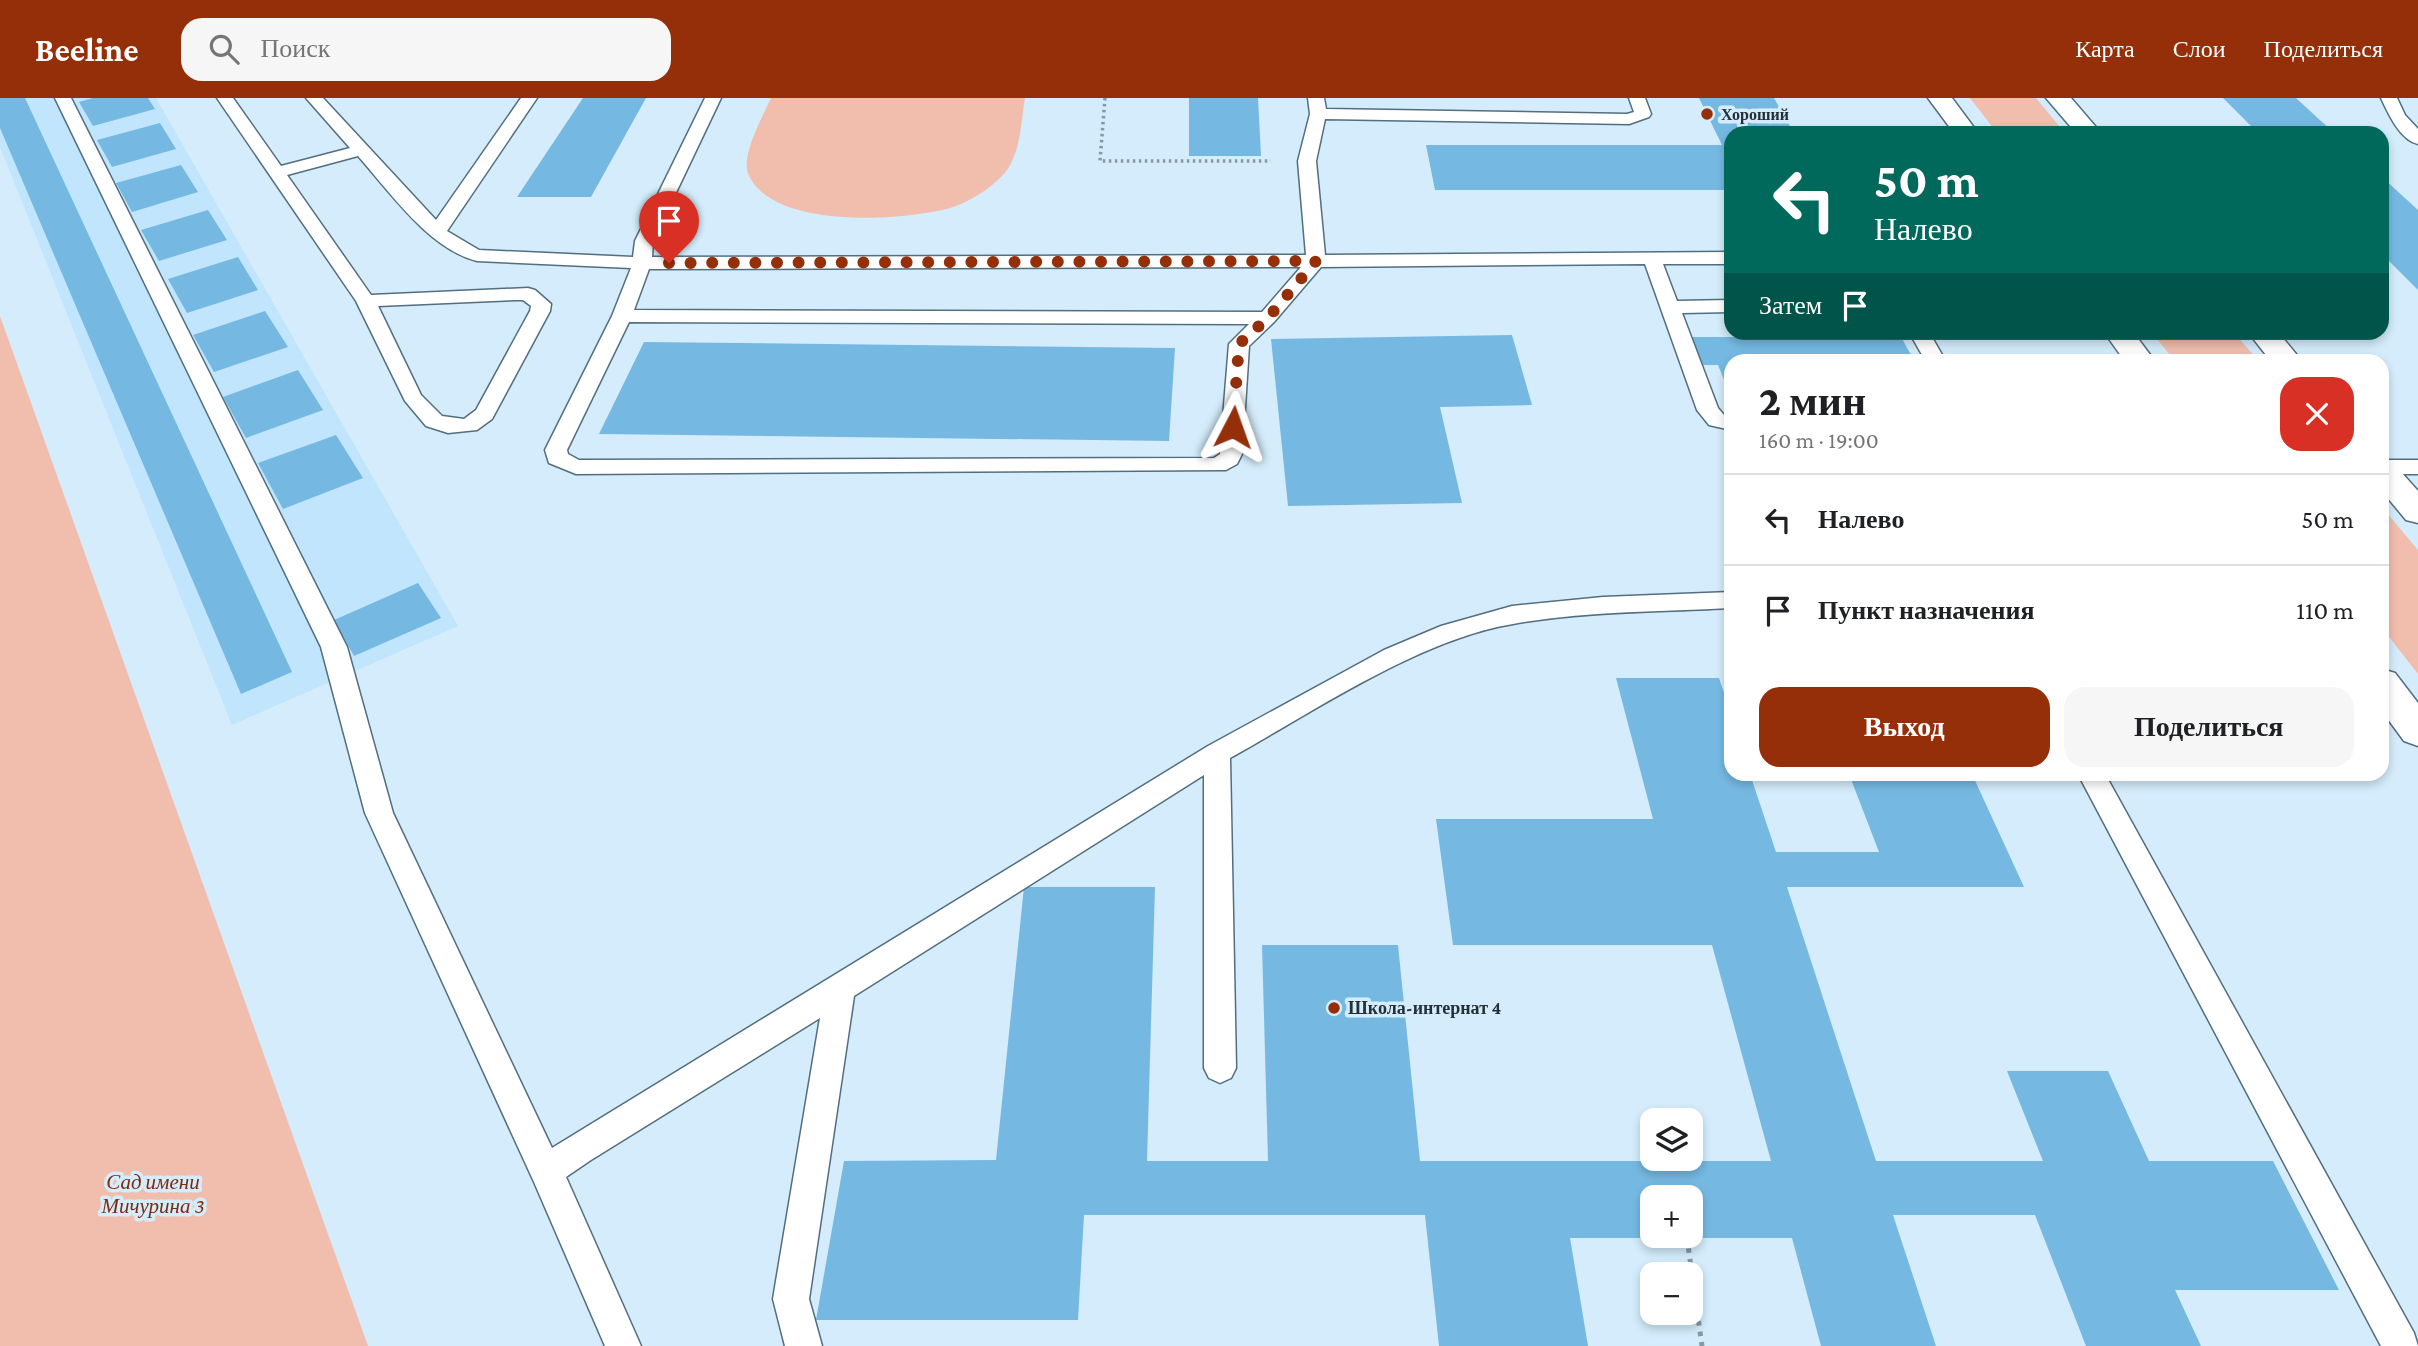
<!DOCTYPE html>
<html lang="ru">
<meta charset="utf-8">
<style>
:root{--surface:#fff;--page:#f6f6f6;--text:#202124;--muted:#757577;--line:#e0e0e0;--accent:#952f0a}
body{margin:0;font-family:"Crimson Pro",serif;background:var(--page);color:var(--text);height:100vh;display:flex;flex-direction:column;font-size:26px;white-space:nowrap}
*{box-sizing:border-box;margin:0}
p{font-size:23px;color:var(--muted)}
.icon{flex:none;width:38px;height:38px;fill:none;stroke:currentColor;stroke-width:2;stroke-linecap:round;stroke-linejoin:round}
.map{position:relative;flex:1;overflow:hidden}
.side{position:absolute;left:1724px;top:256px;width:665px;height:427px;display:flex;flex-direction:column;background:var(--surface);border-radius:21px;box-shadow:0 4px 10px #0003}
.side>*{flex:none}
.banner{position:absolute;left:1724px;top:28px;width:665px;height:214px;border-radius:21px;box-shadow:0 4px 10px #0003;background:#00695c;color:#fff;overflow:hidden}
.fabs{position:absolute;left:1640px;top:1010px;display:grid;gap:14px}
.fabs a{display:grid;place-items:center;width:63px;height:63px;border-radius:14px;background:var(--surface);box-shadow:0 4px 10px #0003;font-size:35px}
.pin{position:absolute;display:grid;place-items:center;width:60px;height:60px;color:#fff;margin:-72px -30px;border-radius:50% 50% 50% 0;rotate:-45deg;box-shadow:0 0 7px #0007}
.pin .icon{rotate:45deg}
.me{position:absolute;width:77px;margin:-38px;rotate:4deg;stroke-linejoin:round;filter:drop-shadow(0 0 5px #0008)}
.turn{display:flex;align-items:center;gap:24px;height:147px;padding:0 35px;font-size:32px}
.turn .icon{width:91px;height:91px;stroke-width:2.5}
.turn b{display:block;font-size:49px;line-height:60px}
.then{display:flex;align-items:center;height:66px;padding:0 35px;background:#0003;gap:14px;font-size:26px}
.round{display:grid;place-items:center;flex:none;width:74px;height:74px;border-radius:21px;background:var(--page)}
.overview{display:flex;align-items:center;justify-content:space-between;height:119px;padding:0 35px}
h1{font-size:42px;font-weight:800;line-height:52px}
.action{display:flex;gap:14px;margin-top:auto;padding:14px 35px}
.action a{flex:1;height:80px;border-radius:21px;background:var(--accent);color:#fff;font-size:28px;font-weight:800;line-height:80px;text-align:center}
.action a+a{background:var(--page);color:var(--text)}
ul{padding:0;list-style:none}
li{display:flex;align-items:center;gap:21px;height:91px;padding:0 35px;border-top:2px solid var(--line)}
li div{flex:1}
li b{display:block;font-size:26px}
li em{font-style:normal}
header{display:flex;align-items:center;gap:42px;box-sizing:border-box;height:98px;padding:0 35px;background:var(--accent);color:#fff}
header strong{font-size:33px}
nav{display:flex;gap:38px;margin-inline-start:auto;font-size:24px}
.search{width:490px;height:63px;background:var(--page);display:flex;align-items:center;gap:18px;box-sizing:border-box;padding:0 24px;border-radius:21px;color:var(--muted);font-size:26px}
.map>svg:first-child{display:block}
.built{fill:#c0e5fd}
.green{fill:#f1beae}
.building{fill:#75b9e2}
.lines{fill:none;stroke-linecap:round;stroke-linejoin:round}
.lane-casing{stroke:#536e7f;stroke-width:3}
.secondary-casing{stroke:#536e7f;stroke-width:3}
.path-far1{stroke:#8699a4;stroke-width:3.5;stroke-dasharray:2.5 3.5;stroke-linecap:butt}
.path{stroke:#8699a4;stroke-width:5;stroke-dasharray:4.5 6;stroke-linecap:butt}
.lane{fill:#fff;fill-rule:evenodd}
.secondary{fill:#fff;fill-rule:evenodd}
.route{stroke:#952f0a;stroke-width:12;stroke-dasharray:0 21.6}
.poi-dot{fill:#952f0a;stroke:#d4ecfb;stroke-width:2.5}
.labels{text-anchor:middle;stroke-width:7;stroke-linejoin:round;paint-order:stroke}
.far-poi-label{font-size:16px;font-weight:bold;fill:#243037;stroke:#d4ecfb;text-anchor:start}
.poi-label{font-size:18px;font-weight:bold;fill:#243037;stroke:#d4ecfb;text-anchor:start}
.near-park-label{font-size:21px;font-style:italic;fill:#7d2a0f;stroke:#d4ecfb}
</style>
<header>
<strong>Beeline</strong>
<div class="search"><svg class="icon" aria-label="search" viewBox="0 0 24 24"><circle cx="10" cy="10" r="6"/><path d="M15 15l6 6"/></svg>Поиск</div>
<nav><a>Карта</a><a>Слои</a><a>Поделиться</a></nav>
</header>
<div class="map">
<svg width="2418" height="1248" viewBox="0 0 2418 1248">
<rect width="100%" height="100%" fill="#d4ecfb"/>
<path class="built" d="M 0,0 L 156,0 L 458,528 L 232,627 L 0,49 Z"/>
<path class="green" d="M 771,0 L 1025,0 C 1021,23 1021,52 1007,72 C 995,88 970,104 950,110 C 903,123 770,132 748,75 C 741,57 763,18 771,0 Z
M 1970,0 L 2036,0 L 2065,35 L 1997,35 Z
M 0,218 L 368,1248 L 0,1248 Z
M 2152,235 L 2234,235 L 2258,262 L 2174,262 Z
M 2382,409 L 2418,452 L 2418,576 L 2382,530 Z"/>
<path class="building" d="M 0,0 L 25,0 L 292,574 L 241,596 L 0,30 Z
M 93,0 L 148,0 L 155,11 L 93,28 L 79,4 Z
M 583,0 L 646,0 L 591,99 L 517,99 Z
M 1189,0 L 1258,0 L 1261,58 L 1189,58 Z
M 1699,0 L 1774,0 L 1794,35 L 1731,35 L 1731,92 L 1435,92 L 1426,47 L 1722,47 Z
M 2223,0 L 2296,0 L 2334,35 L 2258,35 Z
M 160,25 L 176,51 L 112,69 L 97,42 Z
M 181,67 L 198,94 L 132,114 L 116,85 Z
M 2382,79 L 2418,112 L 2418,192 L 2382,156 Z
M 208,112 L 227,142 L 159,163 L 141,132 Z
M 238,159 L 258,192 L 187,215 L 168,181 Z
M 265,213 L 288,249 L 214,274 L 193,237 Z
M 1512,237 L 1532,307 L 1440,309 L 1462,405 L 1288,408 L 1271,241 Z
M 1689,239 L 1901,239 L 1914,262 L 1731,262 L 1731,299 L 1718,267 L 1699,267 Z
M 644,244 L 1175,250 L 1169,343 L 599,336 Z
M 298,272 L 323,312 L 246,340 L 223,299 Z
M 336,337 L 363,380 L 283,411 L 258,365 Z
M 418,485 L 441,520 L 354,558 L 334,522 Z
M 1616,580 L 1719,580 L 1731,616 L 1731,676 L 1750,676 L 1776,754 L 1879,754 L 1849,676 L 1972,676 L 2024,789 L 1787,789 L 1876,1063 L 2043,1063 L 2007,973 L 2108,973 L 2149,1063 L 2273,1063 L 2339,1192 L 2175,1192 L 2201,1248 L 2086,1248 L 2035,1117 L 1893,1117 L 1936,1248 L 1821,1248 L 1792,1140 L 1690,1140 L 1690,1099 L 1652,1099 L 1652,1140 L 1570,1140 L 1588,1248 L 1439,1248 L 1425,1117 L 1084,1117 L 1078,1222 L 816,1222 L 844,1063 L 996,1062 L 1024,789 L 1155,789 L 1147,1063 L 1268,1063 L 1262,847 L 1398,847 L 1420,1063 L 1771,1063 L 1712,847 L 1453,847 L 1436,721 L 1653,721 Z"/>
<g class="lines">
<g class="lane-casing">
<path id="lane" d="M 55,0 L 71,0 L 347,549 L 393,715 L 552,1050 L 1208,648 L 1384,552 L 1441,528 L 1512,508 L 1603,499 L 1731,494 L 1731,510 C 1659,514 1584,513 1513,526 C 1420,541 1313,614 1230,660 L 1236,970 L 1231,980 L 1220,985 L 1209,980 L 1204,970 L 1204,677 L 854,898 L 809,1201 L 822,1248 L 785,1248 L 773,1201 L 820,920 L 591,1062 L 566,1079 L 641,1248 L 605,1248 L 534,1084 L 365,715 L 321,549 Z
M 217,0 L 233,0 L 281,68 L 350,50 L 306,0 L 323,0 L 436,122 L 521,0 L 537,0 L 447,133 L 479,152 L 633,159 L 635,143 L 705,0 L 721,0 L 653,143 L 652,159 L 1306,157 L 1298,63 L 1310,16 L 1308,0 L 1324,0 L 1326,11 L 1627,16 L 1634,14 L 1629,0 L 1645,0 L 1651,16 L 1649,19 L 1629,26 L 1325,21 L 1316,63 L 1325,157 L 1731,154 L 1731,166 L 1663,166 L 1677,203 L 1731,202 L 1731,214 L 1682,215 L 1718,310 L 1724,317 L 1731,318 L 1731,332 L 1709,327 L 1697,312 L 1645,166 L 1321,169 L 1274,224 L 1249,248 L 1242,356 L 1237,366 L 1226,372 L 576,376 L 549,365 L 545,352 L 612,218 L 631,170 L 477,163 C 429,151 390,94 358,58 L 287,77 L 371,197 L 528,190 L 535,192 L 551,206 L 550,213 L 492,321 L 477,332 L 448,335 L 426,328 L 405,303 L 356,203 ZM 1301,169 L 1262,214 L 634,212 L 649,171 ZM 516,202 L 523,202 L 531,208 L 530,213 L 476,312 L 464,321 L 442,318 L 421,297 L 378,208 ZM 629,224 L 1249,226 L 1229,246 L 1220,356 L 1214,360 L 579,362 L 568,356 L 567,352 Z
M 2381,0 L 2397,0 L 2405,17 L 2418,31 L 2418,46 C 2400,42 2388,15 2381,0 Z
M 1909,234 L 1929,234 L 1945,262 L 1925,262 Z
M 2382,362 L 2418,362 L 2418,376 L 2382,376 Z
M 2078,676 L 2105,676 L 2414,1235 L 2418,1248 L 2381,1248 Z"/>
</g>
<g class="secondary-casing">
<path id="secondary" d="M 1928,0 L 1952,0 L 1978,35 L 1954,35 Z
M 2046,0 L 2071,0 L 2101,35 L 2076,35 Z
M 2104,234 L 2133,234 L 2154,262 L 2124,262 Z
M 2248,234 L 2278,234 L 2301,262 L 2270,262 Z
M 2382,362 L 2393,365 L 2418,393 L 2418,425 L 2406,422 L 2382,393 Z
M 2382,571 L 2395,575 L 2418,605 L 2418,648 L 2404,643 L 2382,613 Z"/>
</g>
<path class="path-far1" d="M 1105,0 L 1100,63 L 1271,63"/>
<path class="path" d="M 1687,1140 L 1702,1248"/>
<use href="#lane" class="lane"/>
<use href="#secondary" class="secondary"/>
</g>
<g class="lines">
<path class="route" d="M 669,165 L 1316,163 L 1268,220 L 1239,246 L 1233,329"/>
</g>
<g class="poi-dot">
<circle cx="1707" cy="16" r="7"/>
<circle cx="1334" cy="910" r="7"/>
</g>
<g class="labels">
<g class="far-poi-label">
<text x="1721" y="22">Хороший</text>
</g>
<g class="poi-label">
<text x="1348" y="916">Школа-интернат 4</text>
</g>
<g class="near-park-label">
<text x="153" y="1091">Сад имени<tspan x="153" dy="24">Мичурина 3</tspan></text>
</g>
</g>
</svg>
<div class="fabs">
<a><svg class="icon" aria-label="layers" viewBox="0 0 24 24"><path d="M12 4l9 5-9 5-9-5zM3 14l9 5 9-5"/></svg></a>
<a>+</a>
<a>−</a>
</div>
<div class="pin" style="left:669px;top:165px;background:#d93025"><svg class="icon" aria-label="arrive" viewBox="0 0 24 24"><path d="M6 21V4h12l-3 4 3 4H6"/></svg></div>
<svg class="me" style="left:1233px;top:329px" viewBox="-20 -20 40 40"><path d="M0-17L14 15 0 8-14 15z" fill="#952f0a" stroke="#fff" stroke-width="4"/></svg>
<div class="banner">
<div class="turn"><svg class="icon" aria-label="left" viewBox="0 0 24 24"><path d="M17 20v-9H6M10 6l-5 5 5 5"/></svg><div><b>50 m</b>Налево</div></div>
<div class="then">Затем<svg class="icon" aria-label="arrive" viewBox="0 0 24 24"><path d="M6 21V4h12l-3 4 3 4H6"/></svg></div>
</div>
<section class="side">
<div class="overview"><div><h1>2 мин</h1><p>160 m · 19:00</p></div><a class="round" style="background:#d93025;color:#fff"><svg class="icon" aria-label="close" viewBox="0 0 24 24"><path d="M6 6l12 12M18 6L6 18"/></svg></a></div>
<ul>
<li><svg class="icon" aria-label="left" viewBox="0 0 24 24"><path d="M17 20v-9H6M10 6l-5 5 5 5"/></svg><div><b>Налево</b></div><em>50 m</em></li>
<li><svg class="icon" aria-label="arrive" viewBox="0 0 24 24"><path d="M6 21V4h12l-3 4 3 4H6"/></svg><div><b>Пункт назначения</b></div><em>110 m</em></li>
</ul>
<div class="action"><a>Выход</a><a>Поделиться</a></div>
</section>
</div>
